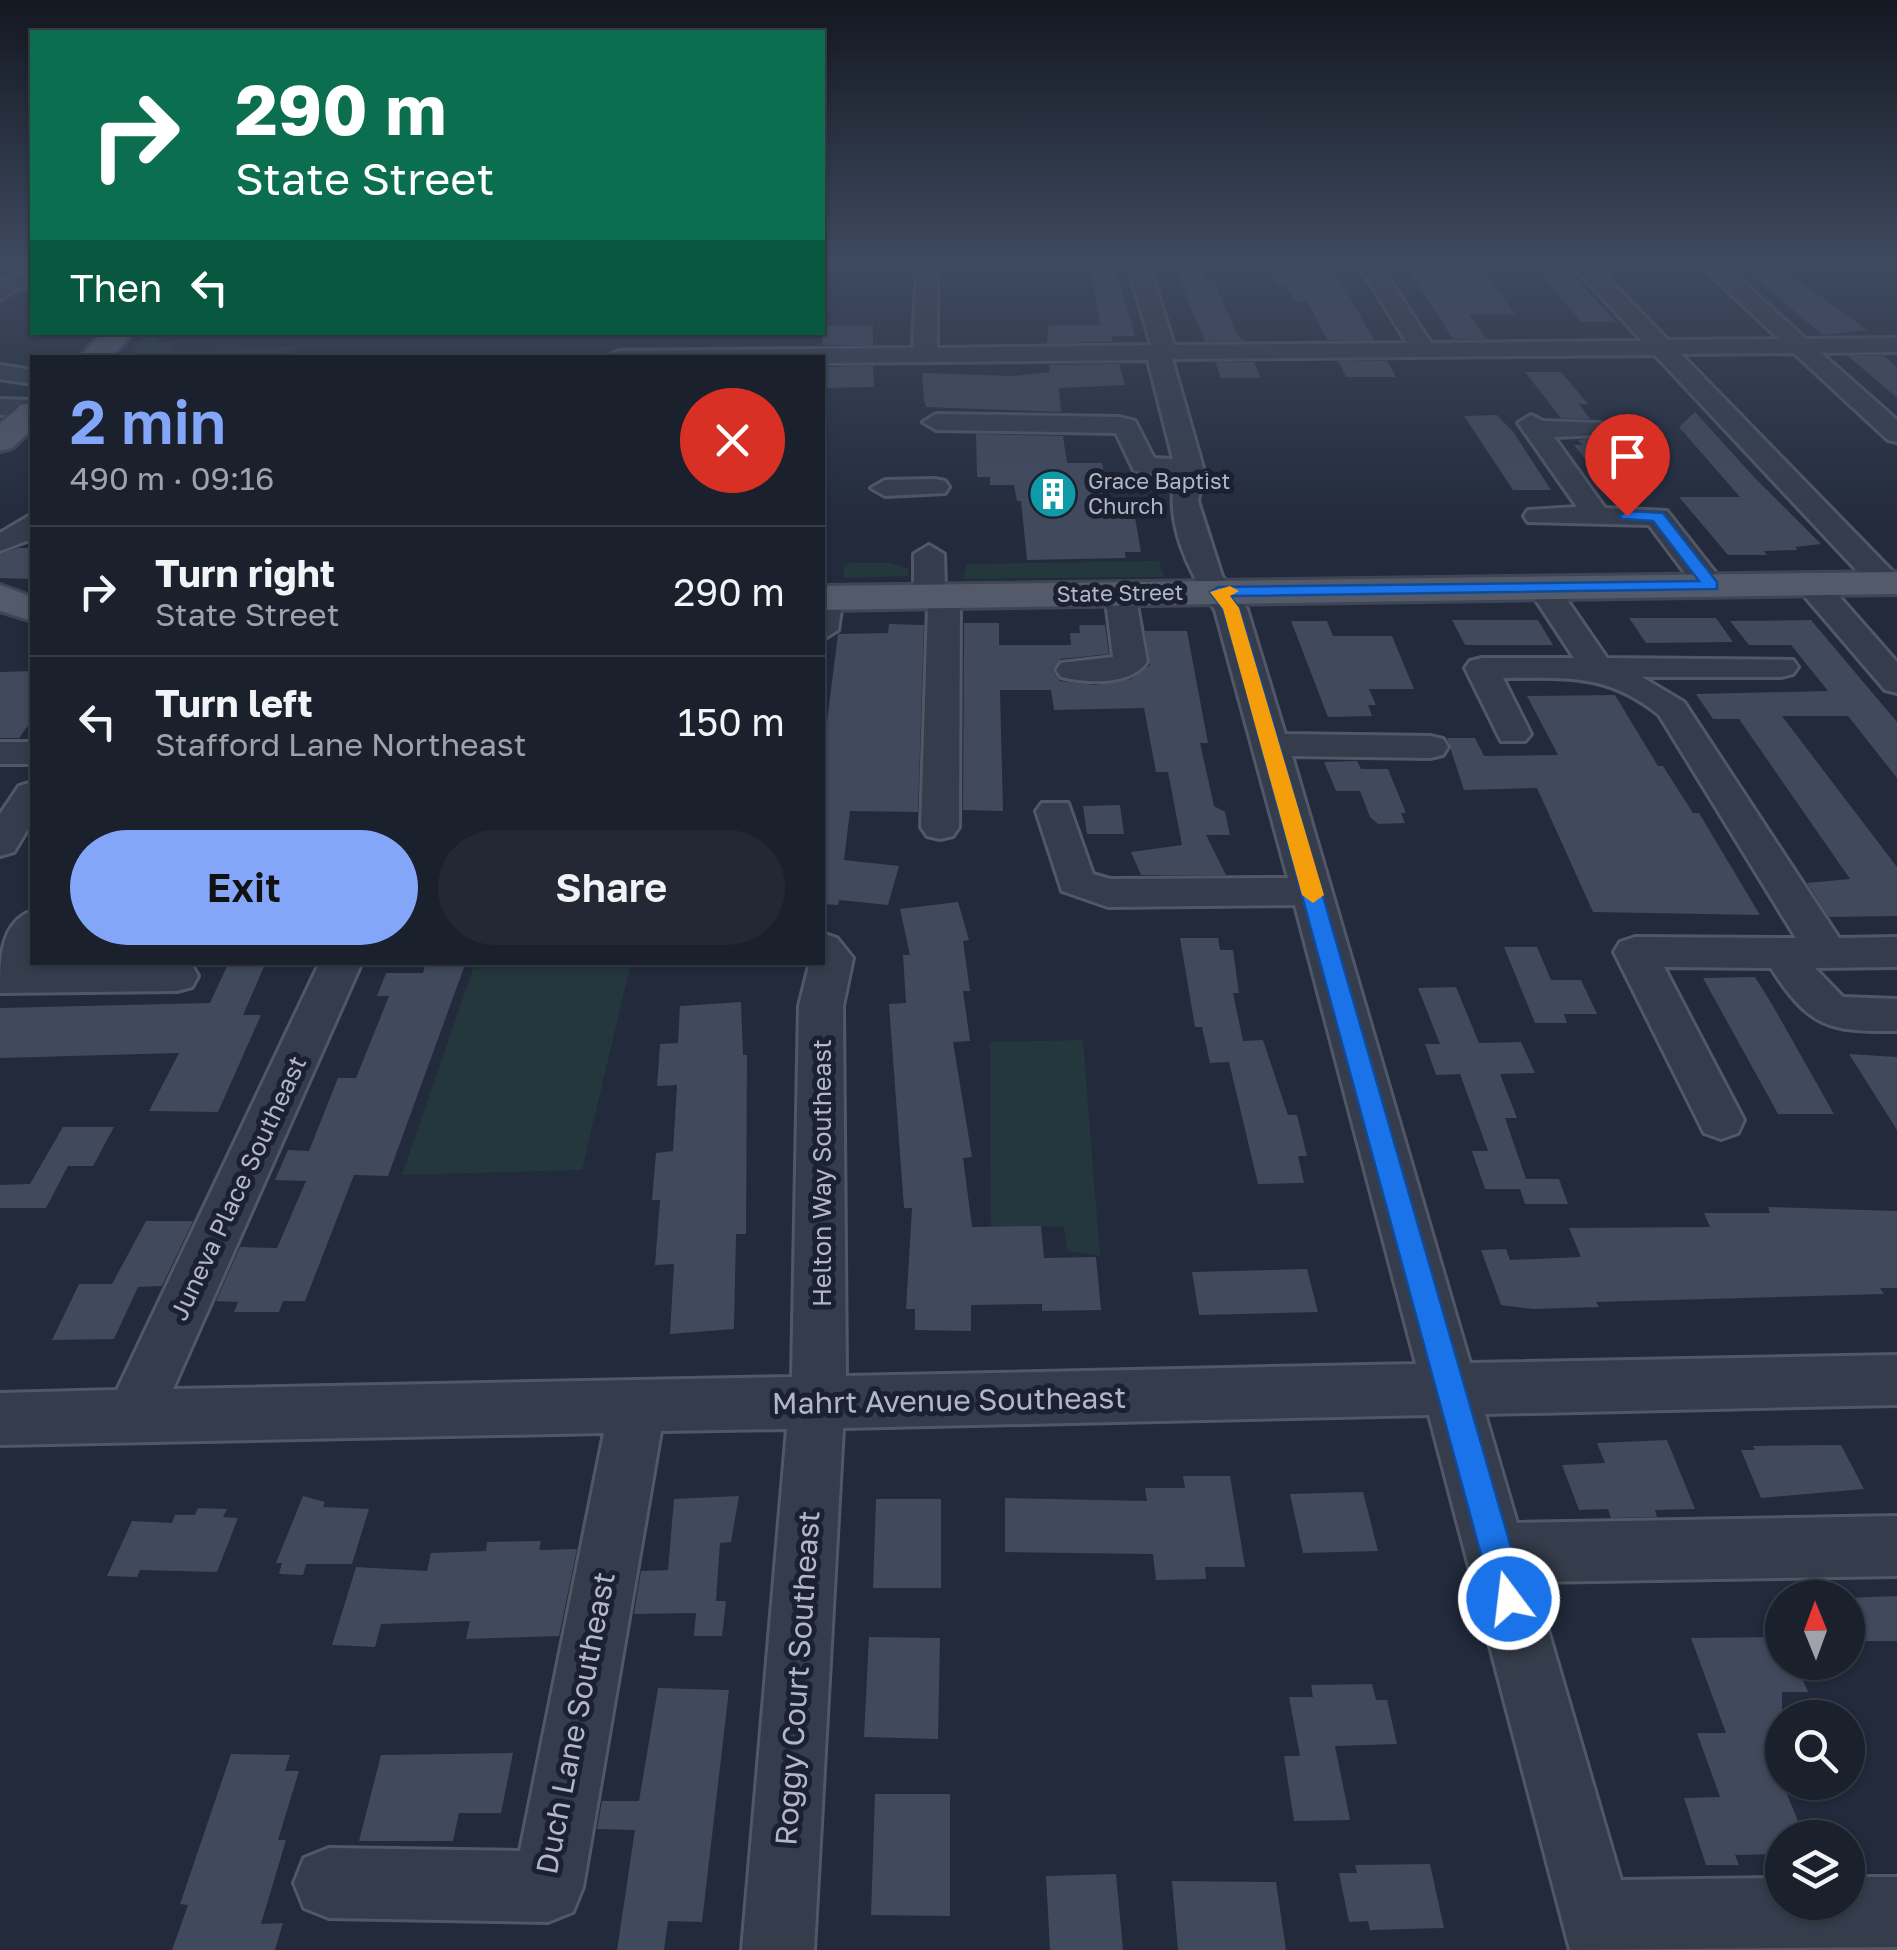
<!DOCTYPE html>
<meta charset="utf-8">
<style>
:root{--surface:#1a202c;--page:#232834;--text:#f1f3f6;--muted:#9fa3a9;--line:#383e48;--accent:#84a6f9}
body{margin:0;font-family:"Golos Text",sans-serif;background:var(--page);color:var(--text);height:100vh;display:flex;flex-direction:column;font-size:38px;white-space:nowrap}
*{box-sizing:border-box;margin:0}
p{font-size:32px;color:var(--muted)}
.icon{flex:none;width:55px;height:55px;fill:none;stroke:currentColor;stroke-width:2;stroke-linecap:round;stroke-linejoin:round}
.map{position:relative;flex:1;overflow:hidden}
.details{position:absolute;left:30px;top:355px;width:795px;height:610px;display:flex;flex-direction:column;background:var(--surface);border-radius:0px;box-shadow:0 2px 8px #0004,0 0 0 2px var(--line)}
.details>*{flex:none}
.hud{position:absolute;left:30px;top:30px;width:795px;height:305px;border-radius:0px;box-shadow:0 2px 8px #0004,0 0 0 2px var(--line);background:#0b6e4f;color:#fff;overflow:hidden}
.needle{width:65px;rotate:359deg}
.tools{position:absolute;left:1765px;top:1580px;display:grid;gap:20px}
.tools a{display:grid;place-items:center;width:100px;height:100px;border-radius:50%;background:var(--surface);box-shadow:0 2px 8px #0004,0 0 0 2px var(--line);font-size:50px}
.pin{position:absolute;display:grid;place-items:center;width:85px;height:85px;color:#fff;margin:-102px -42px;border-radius:50% 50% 50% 0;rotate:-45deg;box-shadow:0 0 10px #0007}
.pin .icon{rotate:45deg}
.me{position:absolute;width:110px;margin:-55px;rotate:345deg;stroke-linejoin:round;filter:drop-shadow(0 0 8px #0008)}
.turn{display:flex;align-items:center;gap:35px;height:210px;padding:0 40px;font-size:45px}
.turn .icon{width:130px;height:130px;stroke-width:2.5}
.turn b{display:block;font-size:70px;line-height:85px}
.then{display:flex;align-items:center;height:95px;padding:0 40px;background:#0003;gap:20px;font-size:38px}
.round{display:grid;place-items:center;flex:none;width:105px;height:105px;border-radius:52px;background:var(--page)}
.summary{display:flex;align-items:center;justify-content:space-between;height:170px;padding:0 40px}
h1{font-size:60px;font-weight:600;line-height:75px;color:var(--accent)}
.button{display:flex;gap:20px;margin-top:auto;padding:20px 40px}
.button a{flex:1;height:115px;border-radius:60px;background:var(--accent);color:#111;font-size:40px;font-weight:600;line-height:115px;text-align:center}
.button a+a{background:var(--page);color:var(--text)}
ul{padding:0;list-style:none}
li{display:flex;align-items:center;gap:30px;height:130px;padding:0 40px;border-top:2px solid var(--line)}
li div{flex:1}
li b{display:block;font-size:38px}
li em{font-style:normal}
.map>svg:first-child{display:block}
.green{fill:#24373c}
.building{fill:#41495d}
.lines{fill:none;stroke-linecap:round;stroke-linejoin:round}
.minor-casing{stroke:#515766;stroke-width:6}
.major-casing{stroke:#3f4554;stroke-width:6}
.minor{fill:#353c4b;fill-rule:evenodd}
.major{fill:#535b6b;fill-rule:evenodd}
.route{fill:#1a73e8;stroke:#114b97;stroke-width:2.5}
.slow{fill:#f59e0b}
.labels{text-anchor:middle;stroke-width:10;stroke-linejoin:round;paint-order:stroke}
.far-poi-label{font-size:22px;fill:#b1b7c7;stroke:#1b2130;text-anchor:start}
.far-street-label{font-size:22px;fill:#b1b7c7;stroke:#1b2130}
.street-label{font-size:25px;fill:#b1b7c7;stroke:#1b2130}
.near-street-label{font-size:30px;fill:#b1b7c7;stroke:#1b2130}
</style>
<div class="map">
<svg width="1897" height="1950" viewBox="0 0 1897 1950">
<rect width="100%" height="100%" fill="#222a3b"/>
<path class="green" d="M 150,332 L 165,333 L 155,343 L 174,344 L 171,350 L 220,350 L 229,344 L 229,350 L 299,346 L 293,353 L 136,353 L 134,347 Z
M 1148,561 L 1159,561 L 1164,577 L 963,579 L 967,564 Z
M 850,563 L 891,563 L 909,569 L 908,576 L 843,578 L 844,566 Z
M 475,963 L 631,963 L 582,1170 L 402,1175 Z
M 1083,1040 L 1100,1256 L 1067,1251 L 1064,1227 L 1041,1226 L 991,1300 L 990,1042 Z"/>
<path class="building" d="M 1263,259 L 1330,262 L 1374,340 L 1327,340 L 1308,302 L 1296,302 L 1286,286 L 1276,286 Z
M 1402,259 L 1438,259 L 1446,270 L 1484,270 L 1515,315 L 1469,314 L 1486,339 L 1453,339 Z
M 1172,261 L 1198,261 L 1206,279 L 1213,279 L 1238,336 L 1245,341 L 1205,341 Z
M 1115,266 L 1135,336 L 1111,336 L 1113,342 L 1047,343 L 1049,325 L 1101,325 L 1089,267 Z
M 1537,269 L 1567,269 L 1616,322 L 1581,322 Z
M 1747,272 L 1787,272 L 1867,330 L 1823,335 Z
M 873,325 L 873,345 L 822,345 L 822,326 Z
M 1848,356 L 1884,356 L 1897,367 L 1897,398 Z
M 1338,361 L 1387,361 L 1396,377 L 1346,377 Z
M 1215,362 L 1254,362 L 1261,378 L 1221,378 Z
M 1119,364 L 1125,385 L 1059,388 L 1061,412 L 926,407 L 924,400 L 922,373 L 1014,376 L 1050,372 L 1049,365 Z
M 873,366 L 874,387 L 822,388 L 822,367 Z
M 1525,372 L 1561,372 L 1588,404 L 1579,404 L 1590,419 L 1561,418 Z
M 1695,412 L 1755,478 L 1821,544 L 1795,547 L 1798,550 L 1764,551 L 1767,555 L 1728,555 L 1679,497 L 1740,497 L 1679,427 Z
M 1497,415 L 1514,433 L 1551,490 L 1513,490 L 1464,416 Z
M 976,434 L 1063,436 L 1067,463 L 1102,463 L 1112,512 L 1134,512 L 1141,552 L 1125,552 L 1126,558 L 1027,560 L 1021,501 L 1017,501 L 1014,485 L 990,485 L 990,477 L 977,477 Z
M 1604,437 L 1629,470 L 1652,495 L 1614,495 L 1574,445 L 1583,445 L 1578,440 Z
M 18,548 L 32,548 L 32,579 L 0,578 L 0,554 Z
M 1629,618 L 1716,618 L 1733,642 L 1646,643 Z
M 1452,620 L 1538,620 L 1553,645 L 1465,645 Z
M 1811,620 L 1897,722 L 1897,778 L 1848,716 L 1782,716 L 1897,867 L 1897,916 L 1829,917 L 1807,883 L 1850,879 L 1739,719 L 1713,719 L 1696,694 L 1828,691 L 1791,645 L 1749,645 L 1730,621 Z
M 1291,621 L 1327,621 L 1333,636 L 1392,636 L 1414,689 L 1369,689 L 1376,705 L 1368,705 L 1372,716 L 1328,717 Z
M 964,623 L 999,623 L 999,645 L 1071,645 L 1070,633 L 1080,633 L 1079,625 L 1105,625 L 1109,654 L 1061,659 L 1052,670 L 1060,681 L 1095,685 L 1131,679 L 1150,665 L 1145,631 L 1187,631 L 1208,743 L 1200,743 L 1214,806 L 1225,812 L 1230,835 L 1206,835 L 1226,875 L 1141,875 L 1131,852 L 1182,845 L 1168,772 L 1156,772 L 1144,708 L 1054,710 L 1051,690 L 1000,690 L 1003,811 L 963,810 Z
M 889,624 L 924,625 L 918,812 L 850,811 L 844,860 L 899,866 L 888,905 L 839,900 L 838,905 L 822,904 L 822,761 L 838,634 L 888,633 Z
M 32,671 L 32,720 L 19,738 L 0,738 L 0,672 Z
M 1615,695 L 1658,766 L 1663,766 L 1693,813 L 1699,813 L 1760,915 L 1593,912 L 1537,788 L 1464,790 L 1447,738 L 1475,738 L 1484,756 L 1558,755 L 1527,696 Z
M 1357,761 L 1361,769 L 1388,769 L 1406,813 L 1401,813 L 1405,823 L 1378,824 L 1370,817 L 1360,791 L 1336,791 L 1324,762 Z
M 1120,805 L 1124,834 L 1087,834 L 1083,806 Z
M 958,902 L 969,940 L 963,941 L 970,991 L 963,991 L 970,1041 L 953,1042 L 972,1157 L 963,1158 L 972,1227 L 1041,1226 L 1044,1258 L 1096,1257 L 1101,1310 L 1042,1311 L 1042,1304 L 971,1305 L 971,1331 L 915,1330 L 915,1309 L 906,1309 L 912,1208 L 904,1208 L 889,1004 L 906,1003 L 903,955 L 910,955 L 900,909 Z
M 1180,938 L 1218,938 L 1220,950 L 1233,950 L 1239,993 L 1233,993 L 1243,1041 L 1263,1040 L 1288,1115 L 1297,1115 L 1307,1156 L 1298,1156 L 1304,1183 L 1258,1184 L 1229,1062 L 1210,1063 L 1202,1027 L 1195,1027 Z
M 1504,947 L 1537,947 L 1551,980 L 1581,980 L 1597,1014 L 1564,1014 L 1567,1023 L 1535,1023 Z
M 229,962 L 266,962 L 243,1015 L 261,1015 L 218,1112 L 149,1111 L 179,1053 L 0,1058 L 0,1008 L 210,1003 Z
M 426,962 L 466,962 L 388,1176 L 354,1175 L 305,1301 L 283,1301 L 279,1312 L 234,1312 L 238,1302 L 216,1301 L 240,1247 L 277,1248 L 306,1181 L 275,1180 L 288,1150 L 309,1151 L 338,1078 L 356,1078 L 389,996 L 377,996 L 386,973 L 423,973 Z
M 1755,977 L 1773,1006 L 1834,1114 L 1778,1114 L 1703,978 Z
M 1456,987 L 1479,1043 L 1521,1042 L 1535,1073 L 1500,1074 L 1517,1118 L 1505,1118 L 1526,1179 L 1559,1179 L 1568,1204 L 1525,1204 L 1520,1189 L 1485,1189 L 1472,1151 L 1488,1151 L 1460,1074 L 1436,1075 L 1425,1044 L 1440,1044 L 1418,988 Z
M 741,1002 L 743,1055 L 747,1055 L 746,1234 L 736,1234 L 734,1329 L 670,1334 L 674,1264 L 655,1265 L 660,1200 L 652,1200 L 656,1153 L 673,1151 L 677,1085 L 657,1086 L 660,1044 L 678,1043 L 680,1006 Z
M 1849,1054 L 1897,1057 L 1897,1130 Z
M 63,1127 L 114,1127 L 93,1166 L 68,1166 L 46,1208 L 0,1208 L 0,1185 L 30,1184 Z
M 1768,1207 L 1897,1211 L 1897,1288 L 1880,1288 L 1884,1294 L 1596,1302 L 1599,1307 L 1533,1309 L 1501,1305 L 1481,1250 L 1506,1249 L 1510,1260 L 1581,1257 L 1569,1228 L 1710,1227 L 1704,1213 L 1770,1213 Z
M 146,1221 L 193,1221 L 162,1286 L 138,1287 L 114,1339 L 52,1340 L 79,1284 L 112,1284 Z
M 1307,1269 L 1318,1312 L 1199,1315 L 1192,1272 Z
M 1667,1440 L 1695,1509 L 1655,1510 L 1657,1517 L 1611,1518 L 1608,1509 L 1579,1510 L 1562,1465 L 1605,1463 L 1597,1443 Z
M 1823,1445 L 1841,1445 L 1864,1489 L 1761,1498 L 1741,1450 L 1755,1450 L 1753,1446 Z
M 1183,1476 L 1230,1476 L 1245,1567 L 1205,1567 L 1206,1579 L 1156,1580 L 1153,1554 L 1005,1552 L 1005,1498 L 1147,1501 L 1145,1488 L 1185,1488 Z
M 1363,1492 L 1378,1551 L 1303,1553 L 1290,1494 Z
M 303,1496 L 325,1502 L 323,1507 L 369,1509 L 352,1564 L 306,1564 L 303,1575 L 279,1574 L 282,1563 L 276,1563 Z
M 739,1496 L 731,1542 L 720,1543 L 716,1601 L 726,1601 L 722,1636 L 694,1636 L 696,1613 L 634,1614 L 641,1571 L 668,1570 L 674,1499 Z
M 876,1499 L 941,1499 L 941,1588 L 873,1588 Z
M 198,1508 L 227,1509 L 223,1517 L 238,1518 L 217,1572 L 140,1570 L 137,1577 L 107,1576 L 132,1521 L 172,1523 L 175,1515 L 195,1515 Z
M 541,1541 L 539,1550 L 577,1549 L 559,1636 L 466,1639 L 470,1621 L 381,1624 L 375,1647 L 332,1645 L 356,1567 L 427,1571 L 431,1553 L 486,1551 L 487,1542 Z
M 1897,1596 L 1897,1641 L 1848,1641 L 1848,1598 Z
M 869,1637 L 940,1638 L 938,1739 L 864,1737 Z
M 1782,1637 L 1782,1662 L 1795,1662 L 1808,1692 L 1782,1692 L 1782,1782 L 1805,1838 L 1782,1838 L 1782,1854 L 1735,1855 L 1739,1865 L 1706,1865 L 1684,1798 L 1720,1797 L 1697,1733 L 1726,1733 L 1691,1638 Z
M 1372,1684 L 1376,1700 L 1387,1700 L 1397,1744 L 1335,1746 L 1350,1820 L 1294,1821 L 1284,1756 L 1300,1756 L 1289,1697 L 1313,1697 L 1311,1685 Z
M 658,1688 L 729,1690 L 702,1922 L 668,1921 L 664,1950 L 617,1950 L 635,1830 L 597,1829 L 602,1801 L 639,1801 Z
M 513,1753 L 501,1813 L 459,1813 L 453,1841 L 359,1841 L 381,1755 Z
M 231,1754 L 290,1755 L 285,1771 L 299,1771 L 278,1840 L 286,1840 L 261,1924 L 283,1923 L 275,1950 L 172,1950 L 188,1905 L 180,1904 Z
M 875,1794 L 950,1794 L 950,1916 L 871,1915 Z
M 1430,1864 L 1444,1928 L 1370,1930 L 1368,1921 L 1349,1922 L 1339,1873 L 1357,1873 L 1355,1865 Z
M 1116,1874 L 1123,1950 L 1050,1950 L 1046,1876 Z
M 1172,1881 L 1276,1882 L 1286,1950 L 1178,1950 Z"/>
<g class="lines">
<g class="minor-casing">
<path id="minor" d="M 917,259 L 937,259 L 937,348 L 1151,345 L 1126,259 L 1147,259 L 1174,345 L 1407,343 L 1355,259 L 1376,259 L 1431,343 L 1642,341 L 1567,259 L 1589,259 L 1668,340 L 1779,339 L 1694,259 L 1717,259 L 1806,339 L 1897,338 L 1897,352 L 1821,353 L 1897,420 L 1897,442 L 1888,440 L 1794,353 L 1681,354 L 1897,576 L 1897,589 L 1875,590 L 1655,355 L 1172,359 L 1204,471 L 1198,501 L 1222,576 L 1247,609 L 1285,734 L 1430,736 L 1443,739 L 1448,747 L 1443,755 L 1430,758 L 1292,756 L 1470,1363 L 1897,1355 L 1897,1405 L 1485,1414 L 1517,1523 L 1897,1516 L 1897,1576 L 1534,1582 L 1621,1880 L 1782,1878 L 1782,1902 L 1848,1902 L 1848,1877 L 1897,1877 L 1897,1947 L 1570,1950 L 1429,1415 L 843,1428 L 814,1950 L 742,1950 L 787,1429 L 661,1431 L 583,1887 L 573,1912 L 548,1922 L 329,1918 L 304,1908 L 294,1883 L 304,1858 L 329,1848 L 520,1851 L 604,1433 L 0,1445 L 0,1393 L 117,1390 L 320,962 L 362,962 L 173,1389 L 792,1377 L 799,1006 L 810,962 L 822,962 L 822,933 L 837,938 L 853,958 L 843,1006 L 846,1376 L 1416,1364 L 1295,905 L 1108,907 L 1062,891 L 1036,811 L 1042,803 L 1068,803 L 1093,874 L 1110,879 L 1288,878 L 1215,610 C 1188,572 1165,523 1175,476 L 1134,471 L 1116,433 L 936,430 L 923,422 L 936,414 L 1119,417 L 1135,421 L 1154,458 L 1173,459 L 1148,360 L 822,363 L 822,358 L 606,358 L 618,351 L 913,348 Z
M 32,275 L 32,287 L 19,287 L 0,300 L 0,282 L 14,275 Z
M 0,365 L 32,370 L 32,384 L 0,379 Z
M 0,399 L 32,400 L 32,414 L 0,415 Z
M 1531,415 L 1543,421 L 1600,423 L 1604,429 L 1600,435 L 1554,437 L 1605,508 L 1667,511 L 1726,586 L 1722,593 L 1700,593 L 1649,525 L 1528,522 L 1524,516 L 1528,510 L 1577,507 L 1518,423 Z
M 935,479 L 945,481 L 949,487 L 945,493 L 885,496 L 871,488 L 885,480 Z
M 32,514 L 32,539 L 0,551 L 0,533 Z
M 929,545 L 944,554 L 945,587 L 960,596 L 959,827 L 953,836 L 940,839 L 927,836 L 921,827 L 928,605 L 914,596 L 914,554 Z
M 1812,576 L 1823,578 L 1897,662 L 1897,693 L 1885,690 L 1801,592 L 1797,585 Z
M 1543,579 L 1554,581 L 1607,658 L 1793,660 L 1798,667 L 1793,674 L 1781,677 L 1642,677 L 1684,702 L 1839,938 L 1897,937 L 1897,967 L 1815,968 L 1843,997 L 1897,999 L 1897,1031 C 1828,1032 1809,1027 1771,968 L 1664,967 L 1744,1120 L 1738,1133 L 1721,1139 L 1704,1133 L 1614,952 L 1620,942 L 1635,937 L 1796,938 L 1659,715 C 1607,673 1566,678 1503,678 L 1531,734 L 1525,741 L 1501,741 L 1465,668 L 1470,661 L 1482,658 L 1574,658 L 1528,588 Z
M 1120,584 L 1135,593 L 1147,662 C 1130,686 1087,683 1061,677 L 1056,670 L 1061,663 L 1113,657 L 1105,593 Z
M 822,589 L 838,590 L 843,597 L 838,630 L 822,640 Z
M 0,742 L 32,742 L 32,764 L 0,764 Z
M 32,782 L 32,822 L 14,852 L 0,856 L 0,814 L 19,786 Z
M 32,911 L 29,962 L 183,962 L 192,965 L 198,976 L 192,987 L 177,991 L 0,993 C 0,961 0,922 32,911 Z"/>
</g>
<g class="major-casing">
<path id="major" d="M 103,332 L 134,332 L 110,358 L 79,358 Z
M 32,403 L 32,429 L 12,448 L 0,451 L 0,424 L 21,405 Z
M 1897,572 L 1897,594 L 822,610 L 822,586 Z
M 0,585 L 32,597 L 32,621 L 0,611 Z"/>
</g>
<use href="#minor" class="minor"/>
<use href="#major" class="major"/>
</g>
<linearGradient id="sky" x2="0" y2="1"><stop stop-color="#131720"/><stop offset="0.49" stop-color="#3e4a60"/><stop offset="1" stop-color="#3e4a60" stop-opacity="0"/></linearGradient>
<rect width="1897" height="532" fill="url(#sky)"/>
<path class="route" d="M 1627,511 L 1663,513 L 1717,582 L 1717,589 L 1230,596 L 1239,608 L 1256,664 L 1526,1599 L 1521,1611 L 1509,1616 L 1498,1611 L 1493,1599 L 1239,664 L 1223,609 L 1210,592 L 1218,587 L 1699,581 L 1653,521 L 1622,519 L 1620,516 Z"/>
<path class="slow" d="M 1230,586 L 1239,591 L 1230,596 L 1239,608 L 1324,895 L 1313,903 L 1302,895 L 1223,609 L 1210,592 Z"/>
<defs>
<g id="building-disc" transform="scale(2.5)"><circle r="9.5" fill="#0f9aa8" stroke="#1b2130"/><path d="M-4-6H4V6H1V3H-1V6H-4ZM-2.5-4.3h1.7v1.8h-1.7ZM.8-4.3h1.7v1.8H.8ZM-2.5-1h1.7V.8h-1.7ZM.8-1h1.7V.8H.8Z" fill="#fff"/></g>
</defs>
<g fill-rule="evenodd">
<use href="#building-disc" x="1053" y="494"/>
</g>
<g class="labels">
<g class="far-poi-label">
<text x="1088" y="489">Grace Baptist<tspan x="1088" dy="25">Church</tspan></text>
</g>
<g class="far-street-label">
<text transform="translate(1120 593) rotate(-1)" y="8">State Street</text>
</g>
<g class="street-label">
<text transform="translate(822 1173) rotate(-90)" y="9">Helton Way Southeast</text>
<text transform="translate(238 1188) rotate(-65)" y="9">Juneva Place Southeast</text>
</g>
<g class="near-street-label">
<text transform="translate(949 1401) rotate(-1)" y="10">Mahrt Avenue Southeast</text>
<text transform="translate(798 1678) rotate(-86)" y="10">Roggy Court Southeast</text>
<text transform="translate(576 1723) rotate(-79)" y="10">Duch Lane Southeast</text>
</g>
</g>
</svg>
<div class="tools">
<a><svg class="needle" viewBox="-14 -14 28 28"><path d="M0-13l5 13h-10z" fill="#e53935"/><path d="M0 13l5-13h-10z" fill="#9fa3a9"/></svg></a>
<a><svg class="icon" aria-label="search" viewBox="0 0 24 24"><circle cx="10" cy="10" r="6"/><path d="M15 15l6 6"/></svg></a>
<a><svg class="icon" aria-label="layers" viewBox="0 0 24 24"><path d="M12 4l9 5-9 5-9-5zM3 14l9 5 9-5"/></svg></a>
</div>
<div class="pin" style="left:1627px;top:516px;background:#d93025"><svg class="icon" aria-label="arrive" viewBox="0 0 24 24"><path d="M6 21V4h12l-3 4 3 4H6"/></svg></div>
<svg class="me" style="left:1509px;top:1599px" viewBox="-20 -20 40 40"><circle r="17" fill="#1a73e8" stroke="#fff" stroke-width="3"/><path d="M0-11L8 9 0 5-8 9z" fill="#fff"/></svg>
<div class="hud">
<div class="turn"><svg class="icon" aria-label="right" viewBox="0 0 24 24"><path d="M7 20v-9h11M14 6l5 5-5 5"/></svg><div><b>290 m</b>State Street</div></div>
<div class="then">Then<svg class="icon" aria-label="left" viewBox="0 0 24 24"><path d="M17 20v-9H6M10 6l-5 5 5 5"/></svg></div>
</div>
<section class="details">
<div class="summary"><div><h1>2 min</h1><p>490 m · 09:16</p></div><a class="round" style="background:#d93025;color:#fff"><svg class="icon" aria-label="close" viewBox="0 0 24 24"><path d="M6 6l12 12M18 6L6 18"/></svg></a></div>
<ul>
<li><svg class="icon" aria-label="right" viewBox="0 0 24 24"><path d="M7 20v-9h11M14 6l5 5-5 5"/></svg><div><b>Turn right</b><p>State Street</p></div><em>290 m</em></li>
<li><svg class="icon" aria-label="left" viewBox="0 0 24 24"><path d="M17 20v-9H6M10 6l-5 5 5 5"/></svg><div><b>Turn left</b><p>Stafford Lane Northeast</p></div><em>150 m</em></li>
</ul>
<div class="button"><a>Exit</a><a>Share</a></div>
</section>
</div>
